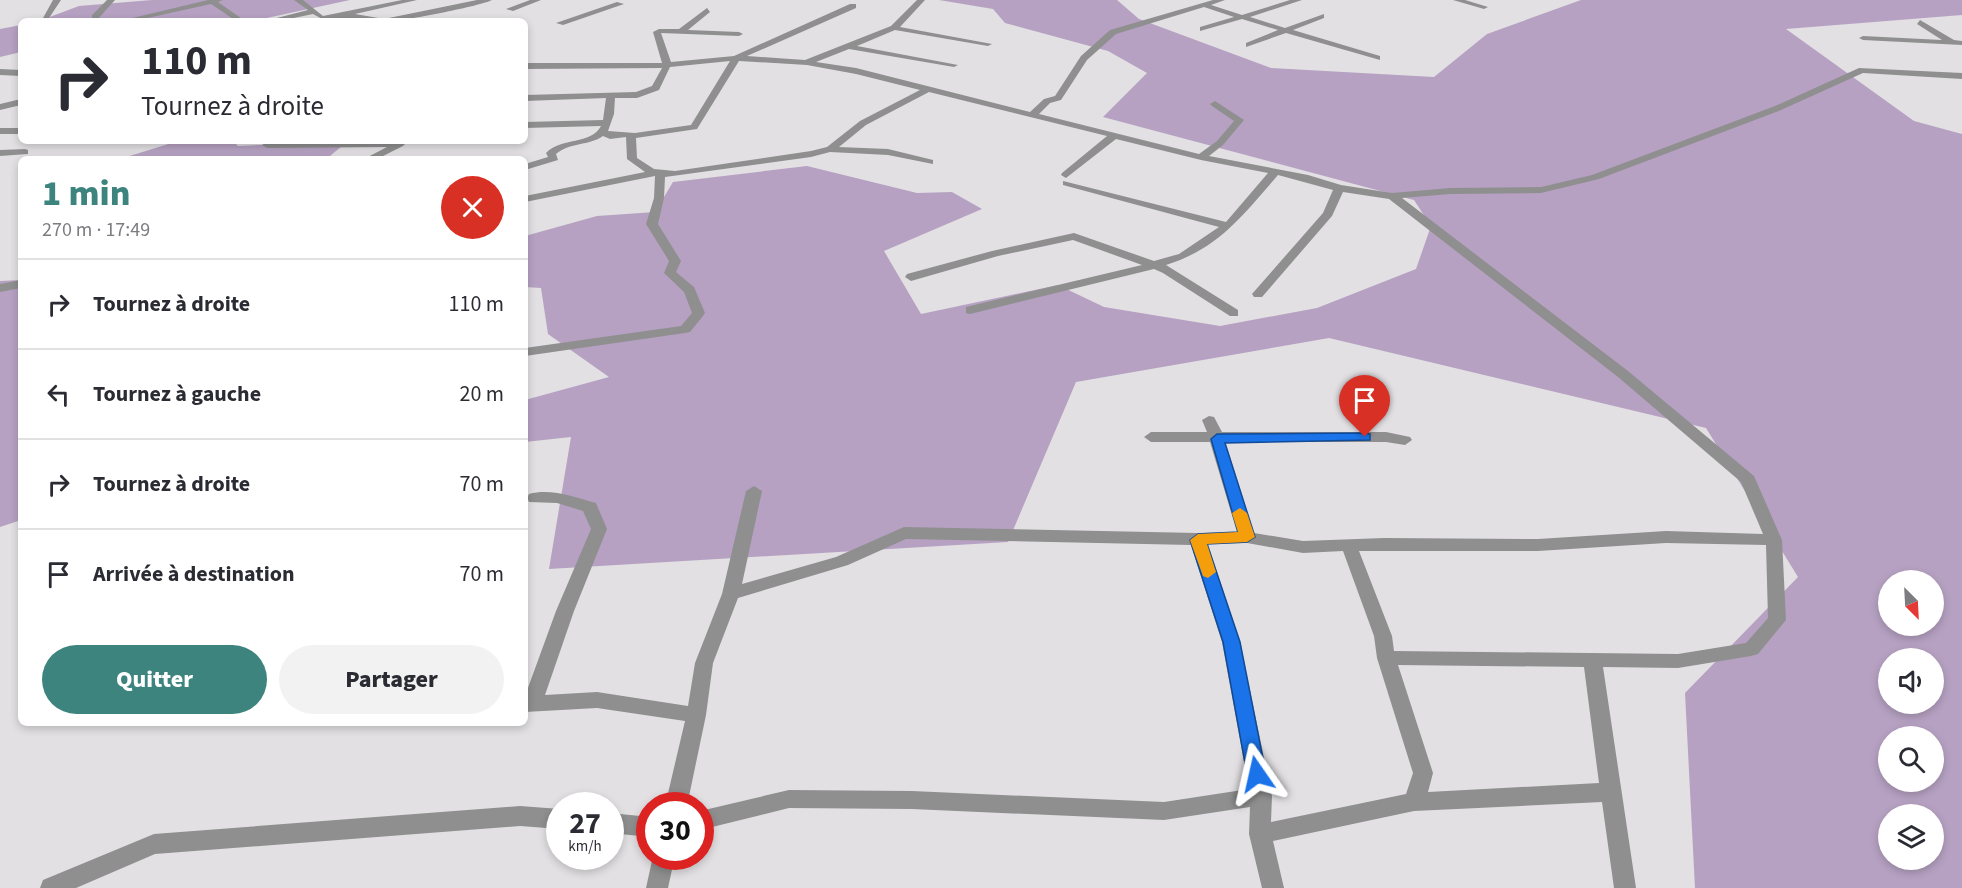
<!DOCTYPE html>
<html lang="fr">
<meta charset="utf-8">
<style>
:root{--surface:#fff;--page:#f2f2f3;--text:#2b2b33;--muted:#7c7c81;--line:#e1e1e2;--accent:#3d847e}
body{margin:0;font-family:"Source Sans 3",sans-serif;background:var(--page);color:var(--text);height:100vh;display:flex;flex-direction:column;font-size:22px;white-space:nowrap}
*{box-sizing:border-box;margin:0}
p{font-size:20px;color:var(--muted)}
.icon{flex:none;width:33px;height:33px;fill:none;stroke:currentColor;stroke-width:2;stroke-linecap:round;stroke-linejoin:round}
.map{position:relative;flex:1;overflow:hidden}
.side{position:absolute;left:18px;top:156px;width:510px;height:570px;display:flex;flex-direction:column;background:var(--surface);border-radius:9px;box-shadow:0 3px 9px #0003}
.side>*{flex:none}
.guide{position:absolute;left:18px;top:18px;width:510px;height:126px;border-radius:9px;box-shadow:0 3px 9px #0003;background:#fff;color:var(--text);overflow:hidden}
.needle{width:39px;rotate:156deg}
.tools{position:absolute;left:1878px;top:570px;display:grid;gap:12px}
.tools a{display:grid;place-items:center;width:66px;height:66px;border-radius:50%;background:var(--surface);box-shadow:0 3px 9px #0003;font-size:30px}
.speed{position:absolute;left:546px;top:792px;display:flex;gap:12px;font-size:30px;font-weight:700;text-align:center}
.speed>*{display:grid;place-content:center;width:78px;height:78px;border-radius:50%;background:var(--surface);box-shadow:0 3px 9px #0003;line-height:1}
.speed small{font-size:15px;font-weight:400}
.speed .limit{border:9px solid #d22;background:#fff;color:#111}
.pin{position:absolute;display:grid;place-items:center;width:51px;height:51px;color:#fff;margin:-62px -26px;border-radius:50% 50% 50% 0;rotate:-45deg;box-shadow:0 0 6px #0007}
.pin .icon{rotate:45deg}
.me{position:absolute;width:66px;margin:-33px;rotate:349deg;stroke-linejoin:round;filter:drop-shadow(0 0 4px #0008)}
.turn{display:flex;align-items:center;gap:21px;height:126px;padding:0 24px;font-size:27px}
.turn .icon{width:78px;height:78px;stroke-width:2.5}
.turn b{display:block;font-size:42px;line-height:51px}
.round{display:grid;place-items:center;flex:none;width:63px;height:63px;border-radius:32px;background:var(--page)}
.headline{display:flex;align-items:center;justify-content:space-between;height:102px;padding:0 24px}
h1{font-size:36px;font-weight:800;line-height:45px;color:var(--accent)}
.button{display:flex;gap:12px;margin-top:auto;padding:12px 24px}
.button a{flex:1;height:69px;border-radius:36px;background:var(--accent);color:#fff;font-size:24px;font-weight:800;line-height:69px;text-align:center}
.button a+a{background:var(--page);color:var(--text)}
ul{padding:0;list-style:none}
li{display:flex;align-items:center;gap:18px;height:90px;padding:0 24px;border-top:2px solid var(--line)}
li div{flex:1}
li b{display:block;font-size:22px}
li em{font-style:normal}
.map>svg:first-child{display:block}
.forest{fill:#b6a1c2;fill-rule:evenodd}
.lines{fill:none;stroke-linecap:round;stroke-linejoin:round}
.minor{fill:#908f90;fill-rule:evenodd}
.route{fill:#1a73e8;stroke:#114b97;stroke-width:1.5}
.slow{fill:#f59e0b}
</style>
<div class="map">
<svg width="1962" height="888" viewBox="0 0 1962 888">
<rect width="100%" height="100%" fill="#e2e0e3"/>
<path class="forest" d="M 152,0 L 350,0 L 253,21 L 39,21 L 79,6 Z
M 939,0 L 1117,0 L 1139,19 L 1271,68 L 1434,77 L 1487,34 L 1581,0 L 1962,0 L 1962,15 L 1786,29 L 1914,121 L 1962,134 L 1962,888 L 1695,888 L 1685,693 L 1798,577 L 1706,428 L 1329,338 L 1076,382 L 1008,542 L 549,569 L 571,437 L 525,442 L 525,400 L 609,377 L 548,334 L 541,288 L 525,287 L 525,236 L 597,216 L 655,212 L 673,182 L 807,166 L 917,193 L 952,192 L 982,209 L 884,251 L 921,314 L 1058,285 L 1104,307 L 1220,326 L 1317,308 L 1416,269 L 1431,226 L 1414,200 L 1103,117 L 1147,73 L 1108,51 L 1005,23 L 993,9 ZM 1888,580 L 1934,580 L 1934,626 L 1888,626 ZM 1888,658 L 1934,658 L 1934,704 L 1888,704 ZM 1888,736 L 1934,736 L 1934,782 L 1888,782 ZM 1888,814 L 1934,814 L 1934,860 L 1888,860 Z
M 21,25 L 21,52 L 0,57 L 0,29 Z
M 178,141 L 233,141 L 238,146 L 348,141 L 330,156 L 303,159 L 120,159 Z
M 21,280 L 21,520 L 0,527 L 0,281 Z"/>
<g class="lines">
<path class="minor" d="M 53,0 L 61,0 L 49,18 L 43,18 Z
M 107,0 L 115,0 L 98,19 L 92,19 L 92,15 Z
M 208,0 L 223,0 L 218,2 L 245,21 L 236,21 L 211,4 L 134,21 L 120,21 Z
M 294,0 L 303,0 L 323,16 L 402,0 L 417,0 L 355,14 L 384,19 L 477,0 L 492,0 C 481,6 407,20 393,21 C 368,22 348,15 324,20 L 313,14 L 279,21 L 265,21 L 308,10 Z
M 530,0 L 541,0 L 513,11 L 506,9 Z
M 917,0 L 925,0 L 900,27 L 992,44 L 988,46 L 895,30 L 857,46 L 958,65 L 954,67 L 849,49 L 816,62 L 856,68 L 1030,112 L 1044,99 L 1055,96 L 1081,56 L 1110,30 L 1213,0 L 1225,0 L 1211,5 L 1242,15 L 1290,0 L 1302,0 L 1250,17 L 1285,28 L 1324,14 L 1324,18 L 1293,30 L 1380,56 L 1380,60 L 1286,33 L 1246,47 L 1246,43 L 1278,30 L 1242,19 L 1200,31 L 1200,27 L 1234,17 L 1204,7 L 1116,34 L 1087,60 L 1061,100 L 1050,103 L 1039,114 L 1199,154 L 1217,141 L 1234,121 L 1212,106 L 1210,104 L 1215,101 L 1244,120 L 1223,145 L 1209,156 L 1308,175 L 1341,185 L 1392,193 L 1450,188 L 1541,187 L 1592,175 L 1775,106 L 1859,68 L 1962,73 L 1962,79 L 1863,73 L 1781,110 L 1599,179 L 1541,193 L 1450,194 L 1402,198 L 1628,371 L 1754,476 L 1782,540 L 1786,620 L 1758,654 L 1751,656 L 1678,668 L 1603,667 L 1636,888 L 1614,888 L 1602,802 L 1414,811 L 1273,841 L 1284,888 L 1262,888 L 1249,834 L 1250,807 L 1164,820 L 912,809 L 789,808 L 700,830 L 700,811 L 789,790 L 912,791 L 1164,802 L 1249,789 L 1222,642 L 1191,545 L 906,539 L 848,565 L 738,598 L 713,663 L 706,715 L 687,806 L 665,806 L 685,721 L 597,708 L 525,712 L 525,696 L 556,611 L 591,529 L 583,511 L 557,503 L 529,502 L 527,498 L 529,494 C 551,488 574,497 596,503 L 607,529 L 574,611 L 545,695 L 597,692 L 688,706 L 695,663 L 722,594 L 746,491 L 754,486 L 762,491 L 742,584 L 836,557 L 904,527 L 1198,533 L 1237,532 L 1210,442 L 1151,442 L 1144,437 L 1151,432 L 1207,432 L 1202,420 L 1209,416 L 1214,417 L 1222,432 L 1386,432 L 1410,437 L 1412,440 L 1405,445 L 1386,442 L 1225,442 L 1254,533 L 1303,541 L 1384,538 L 1538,539 L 1666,531 L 1763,534 L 1741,482 L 1618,377 L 1389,199 L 1343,192 L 1332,216 L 1262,297 L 1254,297 L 1252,294 L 1323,213 L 1333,190 L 1278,175 C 1243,215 1218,249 1166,265 L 1238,310 L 1238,316 L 1230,316 L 1163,273 L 1154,269 L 970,314 L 966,313 L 966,307 L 1142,265 L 1073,240 L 998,256 L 911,281 L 905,277 L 907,274 L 992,251 L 1074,233 L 1154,261 L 1179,254 L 1219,227 L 1063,185 L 1063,181 L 1226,222 L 1268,173 L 1201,160 L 1116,139 L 1066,178 L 1061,175 L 1062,173 L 1107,136 L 929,92 L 866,125 L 839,147 L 888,149 L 933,160 L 933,164 L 888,155 L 830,152 L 811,157 L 665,177 L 664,198 L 658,224 L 681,261 L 676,272 L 694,287 L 705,313 L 703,316 L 690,332 L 685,333 L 525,356 L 525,348 L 681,326 L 692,313 L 684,292 L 664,273 L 669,261 L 646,224 L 654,198 L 655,176 L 525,202 L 525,196 L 645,172 L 627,159 L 626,137 L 610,139 L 603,136 C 589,146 570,142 556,154 L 558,160 L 525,170 L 525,164 L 548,157 L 546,153 C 561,137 591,145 601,126 L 525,128 L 525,122 L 603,120 L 606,98 L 525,101 L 525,95 L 636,92 L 652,86 L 662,68 L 525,69 L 525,63 L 662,63 L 653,32 L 659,29 L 679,29 L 707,8 L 710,12 L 688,30 L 739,32 L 743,34 L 739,36 L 661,33 L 671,62 L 734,56 L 850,4 L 856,4 L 856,8 L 747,56 L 805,60 L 891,26 ZM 730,61 L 691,125 L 635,133 L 608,131 L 614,114 L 615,98 L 637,98 L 659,90 L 670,67 ZM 739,61 L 807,65 L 856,74 L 920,90 L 860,121 L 827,147 L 811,151 L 675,171 L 654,169 L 637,158 L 636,138 L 697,129 ZM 1247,543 L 1303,553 L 1343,551 L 1374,636 L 1377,658 L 1413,773 L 1406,794 L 1271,822 L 1272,796 L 1240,642 L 1208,544 ZM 1666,543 L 1766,545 L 1768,618 L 1746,643 L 1678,654 L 1394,651 L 1392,636 L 1359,551 L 1538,551 ZM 1398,665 L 1584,667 L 1599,783 L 1428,792 L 1433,773 Z
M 1453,0 L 1465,0 L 1488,7 L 1484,9 Z
M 617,2 L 624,4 L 563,25 L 556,23 Z
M 1920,20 L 1954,40 L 1962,41 L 1962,45 L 1863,40 L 1859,38 L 1863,36 L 1942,40 L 1917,24 Z
M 0,69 L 21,70 L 21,76 L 0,75 Z
M 21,99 L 21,105 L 0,110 L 0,104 Z
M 0,128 L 21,128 L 21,134 L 0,134 Z
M 400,141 L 405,144 L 403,146 L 377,159 L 364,159 L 387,147 L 267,148 L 262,145 L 267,142 Z
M 25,149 L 28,150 L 28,154 L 0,156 L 0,150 Z
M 21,280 L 21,288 L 0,292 L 0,284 Z
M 520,806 L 560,809 L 560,829 L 520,826 L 155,854 L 76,888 L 40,888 L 43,880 L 154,834 Z
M 610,813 L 650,817 L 650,837 L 610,833 Z
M 653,856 L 675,856 L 668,888 L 646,888 Z"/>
</g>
<path class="route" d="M 1365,433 L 1370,434 L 1370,440 L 1225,443 L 1255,537 L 1247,542 L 1207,544 L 1240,642 L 1266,774 L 1264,779 L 1257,782 L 1250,779 L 1247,774 L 1223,642 L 1190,540 L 1198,534 L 1238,532 L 1211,439 L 1217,434 Z"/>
<path class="slow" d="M 1240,508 L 1247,513 L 1255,537 L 1247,542 L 1207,544 L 1216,572 L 1208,578 L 1203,576 L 1190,540 L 1198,534 L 1238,532 L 1232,513 Z"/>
</svg>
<div class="tools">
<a><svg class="needle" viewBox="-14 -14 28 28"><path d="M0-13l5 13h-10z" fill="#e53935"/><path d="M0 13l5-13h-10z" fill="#7c7c81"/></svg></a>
<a><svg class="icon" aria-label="sound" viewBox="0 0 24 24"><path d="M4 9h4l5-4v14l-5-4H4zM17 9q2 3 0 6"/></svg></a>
<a><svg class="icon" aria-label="search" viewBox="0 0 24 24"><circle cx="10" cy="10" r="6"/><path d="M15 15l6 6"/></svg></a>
<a><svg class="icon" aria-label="layers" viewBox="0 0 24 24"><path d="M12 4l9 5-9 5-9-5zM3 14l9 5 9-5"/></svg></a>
</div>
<div class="speed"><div>27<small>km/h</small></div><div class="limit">30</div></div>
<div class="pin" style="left:1365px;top:437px;background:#d93025"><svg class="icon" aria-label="arrive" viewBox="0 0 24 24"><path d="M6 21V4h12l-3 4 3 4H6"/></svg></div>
<svg class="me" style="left:1257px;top:774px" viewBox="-20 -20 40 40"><path d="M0-17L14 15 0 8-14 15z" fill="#1a73e8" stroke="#fff" stroke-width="4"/></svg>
<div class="guide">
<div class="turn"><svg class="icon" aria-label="right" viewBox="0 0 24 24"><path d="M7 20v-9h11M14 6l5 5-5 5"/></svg><div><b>110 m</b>Tournez à droite</div></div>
</div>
<section class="side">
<div class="headline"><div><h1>1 min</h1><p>270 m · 17:49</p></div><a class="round" style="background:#d93025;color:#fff"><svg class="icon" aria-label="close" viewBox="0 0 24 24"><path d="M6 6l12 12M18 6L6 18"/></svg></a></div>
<ul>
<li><svg class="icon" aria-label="right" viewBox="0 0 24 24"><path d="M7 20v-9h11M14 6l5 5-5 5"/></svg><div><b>Tournez à droite</b></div><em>110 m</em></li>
<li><svg class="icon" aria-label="left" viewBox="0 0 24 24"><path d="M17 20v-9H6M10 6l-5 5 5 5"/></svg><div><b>Tournez à gauche</b></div><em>20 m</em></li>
<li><svg class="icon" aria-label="right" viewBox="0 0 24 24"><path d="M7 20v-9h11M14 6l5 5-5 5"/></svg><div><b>Tournez à droite</b></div><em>70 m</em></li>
<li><svg class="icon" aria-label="arrive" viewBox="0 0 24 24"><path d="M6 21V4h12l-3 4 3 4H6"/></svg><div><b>Arrivée à destination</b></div><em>70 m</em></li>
</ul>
<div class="button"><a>Quitter</a><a>Partager</a></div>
</section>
</div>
